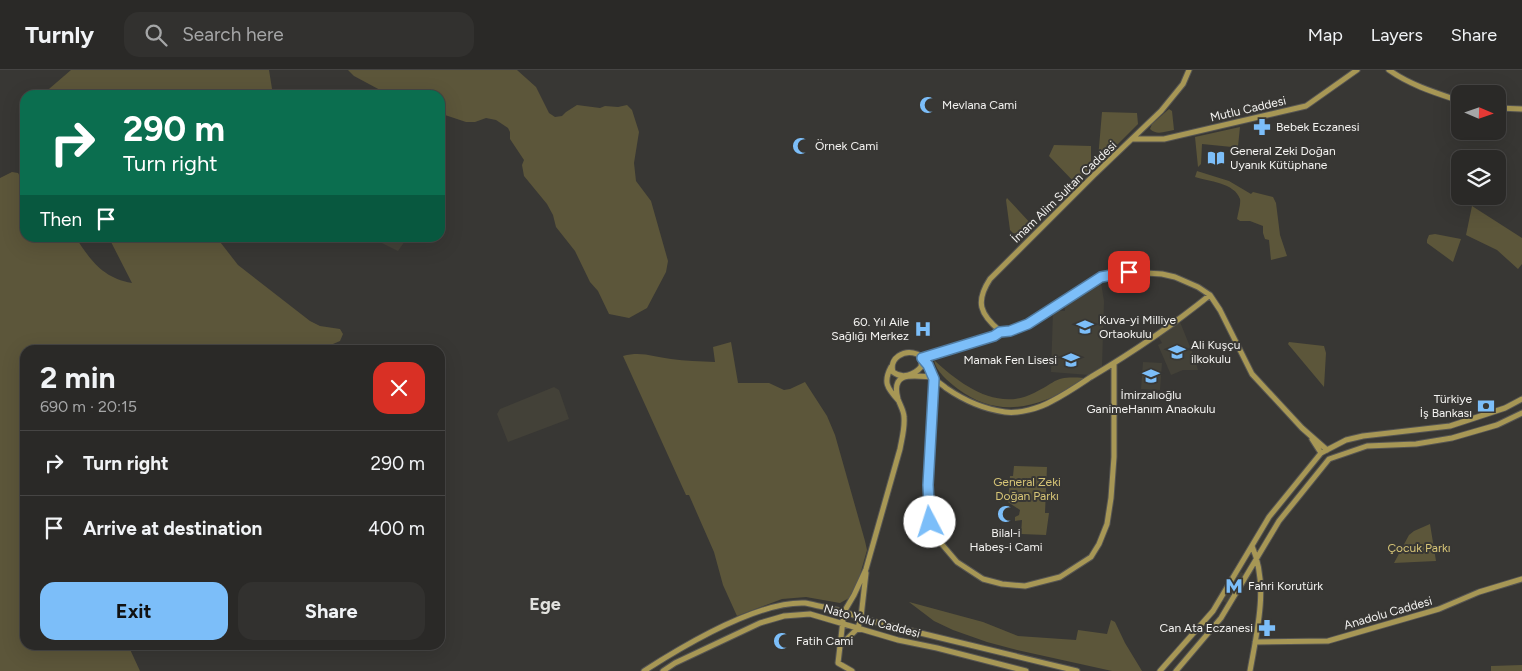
<!DOCTYPE html>
<meta charset="utf-8">
<style>
:root{--surface:#2a2927;--page:#32312f;--text:#f1f3f6;--muted:#a5a6a7;--line:#464544;--accent:#7cbef9}
body{margin:0;font-family:Figtree,sans-serif;background:var(--page);color:var(--text);height:100vh;display:flex;flex-direction:column;font-size:19px;white-space:nowrap}
*{box-sizing:border-box;margin:0}
p{font-size:16px;color:var(--muted)}
.icon{flex:none;width:28px;height:28px;fill:none;stroke:currentColor;stroke-width:2;stroke-linecap:round;stroke-linejoin:round}
.map{position:relative;flex:1;overflow:hidden}
.drawer{position:absolute;left:20px;top:275px;width:425px;height:305px;display:flex;flex-direction:column;background:var(--surface);border-radius:15px;box-shadow:0 5px 20px #0002,0 0 0 1px var(--line)}
.drawer>*{flex:none}
.banner{position:absolute;left:20px;top:20px;width:425px;height:152px;border-radius:15px;box-shadow:0 5px 20px #0002,0 0 0 1px var(--line);background:#0b6e4f;color:#fff;overflow:hidden}
.needle{width:32px;rotate:92deg}
.fabs{position:absolute;left:1451px;top:15px;display:grid;gap:10px}
.fabs a{display:grid;place-items:center;width:55px;height:55px;border-radius:10px;background:var(--surface);box-shadow:0 5px 20px #0002,0 0 0 1px var(--line);font-size:25px}
.pin{position:absolute;display:grid;place-items:center;width:42px;height:42px;color:#fff;margin:-21px;border-radius:10px;box-shadow:0 2px 8px #0006}
.me{position:absolute;width:55px;margin:-28px;rotate:355deg;stroke-linejoin:round;filter:drop-shadow(0 0 4px #0008)}
.turn{display:flex;align-items:center;gap:18px;height:105px;padding:0 20px;font-size:22px}
.turn .icon{width:65px;height:65px;stroke-width:2.5}
.turn b{display:block;font-size:35px;line-height:42px}
.then{display:flex;align-items:center;height:48px;padding:0 20px;background:#0003;gap:10px;font-size:19px}
.round{display:grid;place-items:center;flex:none;width:52px;height:52px;border-radius:15px;background:var(--page)}
.overview{display:flex;align-items:center;justify-content:space-between;height:85px;padding:0 20px}
h1{font-size:30px;font-weight:700;line-height:38px}
.primary-button{display:flex;gap:10px;margin-top:auto;padding:10px 20px}
.primary-button a{flex:1;height:58px;border-radius:15px;background:var(--accent);color:#111;font-size:20px;font-weight:700;line-height:58px;text-align:center}
.primary-button a+a{background:var(--page);color:var(--text)}
ul{padding:0;list-style:none}
li{display:flex;align-items:center;gap:15px;height:65px;padding:0 20px;border-top:1px solid var(--line)}
li div{flex:1}
li b{display:block;font-size:19px}
li em{font-style:normal}
header{display:flex;align-items:center;gap:30px;box-sizing:border-box;height:70px;padding:0 25px;background:var(--surface);border-bottom:1px solid var(--line)}
header strong{font-size:24px}
nav{display:flex;gap:28px;margin-inline-start:auto;font-size:18px}
.search{width:350px;height:45px;background:var(--page);display:flex;align-items:center;gap:12px;box-sizing:border-box;padding:0 18px;border-radius:15px;color:var(--muted);font-size:19px}
.map>svg:first-child{display:block}
.built{fill:#434138;fill-rule:evenodd}
.green{fill:#5c563a}
.lines{fill:none;stroke-linecap:round;stroke-linejoin:round}
.secondary-casing{stroke:#565552;stroke-width:7}
.secondary{stroke:#a79755;stroke-width:5}
.route-casing{stroke:#517ca2;stroke-width:12}
.route{stroke:#7cbef9;stroke-width:9}
.labels{text-anchor:middle;stroke-width:4;stroke-linejoin:round;paint-order:stroke}
.poi-label{font-size:12px;fill:#f4f3f1;stroke:#383734;text-anchor:start}
.street-label{font-size:12px;fill:#f4f3f1;stroke:#383734}
.park-label{font-size:12px;fill:#d6c476;stroke:#383734}
.district-label{font-size:18px;font-weight:bold;fill:#e2e2de;stroke:#383734}
</style>
<header>
<strong>Turnly</strong>
<div class="search"><svg class="icon" aria-label="search" viewBox="0 0 24 24"><circle cx="10" cy="10" r="6"/><path d="M15 15l6 6"/></svg>Search here</div>
<nav><a>Map</a><a>Layers</a><a>Share</a></nav>
</header>
<div class="map">
<svg width="1522" height="601" viewBox="0 0 1522 601">
<rect width="100%" height="100%" fill="#383734"/>
<path class="built" d="M 372,168 L 407,168 L 398,181 Z
M 1101,213 L 1104,231 L 1102,296 L 1089,305 L 1051,302 L 1053,241 L 1065,241 L 1065,234 Z
M 1180,252 L 1195,289 L 1198,300 L 1183,300 L 1171,305 L 1158,275 L 1162,273 L 1158,266 L 1177,253 Z
M 1143,292 L 1162,293 L 1160,320 L 1141,319 Z
M 554,317 L 559,320 L 569,349 L 508,372 L 497,344 L 500,339 Z
M 1239,491 L 1242,493 L 1235,503 L 1238,506 L 1241,502 L 1244,504 L 1242,508 L 1245,510 L 1252,499 L 1254,501 L 1227,544 L 1224,543 L 1231,532 L 1228,530 L 1226,533 L 1223,531 L 1225,528 L 1221,525 L 1214,536 L 1212,535 ZM 1233,507 L 1243,513 L 1233,529 L 1230,527 L 1234,521 L 1233,519 L 1229,519 L 1227,524 L 1223,522 Z"/>
<path class="green" d="M 71,0 L 269,0 L 273,25 L 42,25 Z
M 348,0 L 517,0 L 536,17 L 549,43 L 555,47 L 562,46 L 566,42 L 577,35 L 600,38 L 605,36 L 618,37 L 627,35 L 632,40 L 639,62 L 634,93 L 636,111 L 651,131 L 668,191 L 666,202 L 647,238 L 629,248 L 609,244 L 598,221 L 590,212 L 575,181 L 556,157 L 553,145 L 547,134 L 524,106 L 522,95 L 524,90 L 510,69 L 510,62 L 508,58 L 496,50 L 486,48 L 475,52 L 466,52 L 445,45 L 440,50 L 440,25 L 416,25 L 403,19 L 382,21 L 354,6 Z
M 1169,39 L 1172,41 L 1174,60 C 1166,61 1157,66 1150,59 L 1152,54 Z
M 1102,42 L 1137,43 L 1138,54 L 1102,90 L 1098,89 Z
M 1240,57 L 1237,86 L 1231,85 L 1232,77 L 1202,74 L 1201,94 L 1198,97 L 1195,67 Z
M 1054,75 L 1091,76 L 1091,98 L 1076,114 L 1049,86 Z
M 1197,101 L 1229,111 L 1251,124 L 1253,122 L 1273,127 L 1276,133 L 1280,165 L 1287,186 L 1271,190 L 1269,170 L 1265,169 L 1263,163 L 1263,156 L 1250,151 L 1240,151 L 1237,149 C 1238,143 1241,134 1240,129 C 1235,113 1208,111 1195,107 Z
M 12,102 L 18,103 L 25,115 L 25,168 L 76,168 C 91,191 103,208 132,213 L 109,168 L 217,168 L 238,195 L 310,251 L 320,256 L 340,259 L 343,264 L 340,271 L 319,280 L 25,280 L 25,575 L 128,575 L 140,601 L 0,601 L 0,108 Z
M 1007,128 L 1033,156 L 1025,166 L 1013,163 L 1010,160 L 1006,130 Z
M 1472,136 L 1522,168 L 1522,194 L 1518,199 L 1497,180 L 1466,165 Z
M 1435,164 L 1461,169 L 1453,192 L 1427,173 L 1427,170 L 1429,165 Z
M 731,272 L 738,313 L 769,313 L 784,320 L 790,319 L 805,312 L 827,346 L 835,365 L 865,471 L 867,480 L 856,519 L 851,527 L 840,533 L 806,527 L 782,529 L 737,546 L 723,515 L 714,482 L 689,425 L 686,425 L 623,286 C 642,281 653,287 671,289 C 685,291 700,291 715,292 L 713,277 Z
M 1289,272 L 1324,276 L 1326,283 L 1324,317 L 1288,274 Z
M 934,290 C 960,314 997,342 1034,323 C 1059,311 1053,306 1084,308 L 1085,309 C 1073,315 1061,324 1048,329 C 1016,342 986,340 958,319 C 948,311 936,302 934,290 Z
M 1014,396 L 1047,397 L 1045,443 L 1049,443 L 1046,465 L 1021,464 L 1022,450 L 1015,451 L 1015,447 L 1019,445 L 1020,440 L 1008,432 L 1010,406 L 1013,406 Z
M 1430,454 L 1436,491 L 1394,493 L 1409,465 L 1414,461 Z
M 909,532 L 983,552 L 1018,566 L 1076,570 L 1078,560 L 1107,564 L 1111,550 L 1115,552 L 1125,573 L 1142,601 L 1112,601 L 1017,580 L 987,572 L 953,560 L 934,551 Z
M 1522,595 L 1522,601 L 1491,601 L 1491,596 Z"/>
<g class="lines">
<g class="secondary-casing">
<path id="secondary" d="M 1389,0 C 1410,15 1436,23 1460,31
M 1498,38 L 1522,39
M 1132,69 L 1164,69 L 1306,36 L 1357,0
M 1000,261 C 980,244 975,232 990,209 L 1093,106 L 1161,41 L 1183,14 L 1189,0
M 922,288 L 993,266 L 1000,261 L 1010,261 L 1028,254 L 1101,207 L 1129,202 L 1162,204 L 1175,207 L 1198,217 L 1210,225 L 1220,240 L 1252,304 L 1302,358 L 1327,380
M 922,288 L 921,297 C 914,305 902,309 893,302 C 889,288 904,279 917,284 C 927,289 927,301 934,308 C 937,312 943,315 946,318 C 965,331 983,339 1005,342 C 1019,344 1040,338 1052,331 C 1066,324 1079,315 1091,307 C 1133,282 1173,255 1210,225
M 891,297 C 883,312 887,318 898,330
M 935,309 L 928,415 L 930,452 L 940,472 L 957,492 L 983,509 L 1002,514 L 1025,516 L 1060,507 L 1091,487 L 1099,474 L 1107,454 L 1111,428 L 1114,387 L 1114,294
M 1312,369 L 1321,383
M 1255,572 L 1328,571 L 1439,539 L 1479,522 L 1522,509
M 841,575 L 858,558 L 861,547 L 866,503
M 644,601 C 683,576 758,531 805,533 C 811,534 818,536 824,537 C 843,541 860,547 879,553 L 1077,601
M 663,601 L 675,593 L 760,553 L 784,546 L 810,544 L 898,570 L 937,578 L 1026,601
M 852,601 L 838,593 L 844,542 L 854,525 L 866,499 L 900,379 C 902,368 905,358 904,347 C 904,341 900,335 898,329 C 890,300 914,306 933,307
M 1160,601 L 1213,541 L 1269,447 L 1321,383 L 1346,370 L 1363,366 L 1450,356 L 1505,338 L 1522,329
M 1176,601 L 1221,548 L 1279,451 L 1329,389 L 1367,376 L 1416,374 L 1452,368 L 1497,355 L 1522,343
M 1250,601 C 1257,561 1269,515 1252,476"/>
</g>
<use href="#secondary" class="secondary"/>
</g>
<g class="lines">
<g class="route-casing">
<path id="route" d="M 930,452 L 928,415 L 934,309 L 928,295 L 922,288 L 994,266 L 1000,262 L 1010,261 L 1028,254 L 1101,207 L 1129,202"/>
</g>
<use href="#route" class="route"/>
</g>
<defs>
<g id="mosque-bare" transform="scale(1.35)"><path d="M3.5-4.9A6 6 0 1 0 3.5 4.9A5 5 0 1 1 3.5-4.9Z" fill="#7cbef9" stroke="#383734" stroke-width="2.5" paint-order="stroke"/></g>
<g id="pharmacy-bare" transform="scale(1.35)"><path d="M-2-6h4v4h4v4h-4v4h-4v-4h-4v-4h4Z" fill="#7cbef9" stroke="#383734" stroke-width="2.5" paint-order="stroke"/></g>
<g id="library-bare" transform="scale(1.35)"><path d="M-6-4Q-3-5.5-.7-3.5V5Q-3 3-6 4ZM6-4Q3-5.5 .7-3.5V5Q3 3 6 4Z" fill="#7cbef9" stroke="#383734" stroke-width="2.5" paint-order="stroke"/></g>
<g id="school-bare" transform="scale(1.35)"><path d="M0-5L7-2L0 1L-7-2ZM-4 1L0 2.5L4 1V4Q0 6-4 4Z" fill="#7cbef9" stroke="#383734" stroke-width="2.5" paint-order="stroke"/></g>
<g id="hospital-bare" transform="scale(1.35)"><path d="M-5-5h3v3.5h4V-5h3V5h-3V1.5h-4V5h-3Z" fill="#7cbef9" stroke="#383734" stroke-width="2.5" paint-order="stroke"/></g>
<g id="bank-bare" transform="scale(1.35)"><path d="M-6-4H6V4H-6ZM0-2.3a2.3 2.3 0 1 0 0 4.6a2.3 2.3 0 1 0 0-4.6Z" fill="#7cbef9" stroke="#383734" stroke-width="2.5" paint-order="stroke"/></g>
<g id="metro-bare" transform="scale(1.35)"><path d="M-5.5 5V-5H-3L0 0L3-5H5.5V5H3V-.5L0 4L-3-.5V5Z" fill="#7cbef9" stroke="#383734" stroke-width="2.5" paint-order="stroke"/></g>
</defs>
<g fill-rule="evenodd">
<use href="#mosque-bare" x="928" y="35"/>
<use href="#pharmacy-bare" x="1262" y="57"/>
<use href="#mosque-bare" x="801" y="76"/>
<use href="#library-bare" x="1216" y="88"/>
<use href="#school-bare" x="1085" y="257"/>
<use href="#hospital-bare" x="923" y="259"/>
<use href="#school-bare" x="1177" y="282"/>
<use href="#school-bare" x="1071" y="290"/>
<use href="#school-bare" x="1151" y="306"/>
<use href="#bank-bare" x="1486" y="336"/>
<use href="#mosque-bare" x="1006" y="444"/>
<use href="#metro-bare" x="1234" y="516"/>
<use href="#pharmacy-bare" x="1267" y="558"/>
<use href="#mosque-bare" x="782" y="571"/>
</g>
<g class="labels">
<g class="poi-label">
<text x="942" y="39">Mevlana Cami</text>
<text x="1276" y="61">Bebek Eczanesi</text>
<text x="815" y="80">Örnek Cami</text>
<text x="1230" y="85">General Zeki Doğan<tspan x="1230" dy="14">Uyanık Kütüphane</tspan></text>
<text x="1099" y="254">Kuva-yi Milliye<tspan x="1099" dy="14">Ortaokulu</tspan></text>
<text x="909" y="256" text-anchor="end">60. Yıl Aile<tspan x="909" dy="14">Sağlığı Merkez</tspan></text>
<text x="1191" y="279">Ali Kuşçu<tspan x="1191" dy="14">ilkokulu</tspan></text>
<text x="1057" y="294" text-anchor="end">Mamak Fen Lisesi</text>
<text x="1151" y="329" text-anchor="middle">İmirzalıoğlu<tspan x="1151" dy="14">GanimeHanım Anaokulu</tspan></text>
<text x="1472" y="333" text-anchor="end">Türkiye<tspan x="1472" dy="14">İş Bankası</tspan></text>
<text x="1006" y="467" text-anchor="middle">Bilal-i<tspan x="1006" dy="14">Habeş-i Cami</tspan></text>
<text x="1248" y="520">Fahri Korutürk</text>
<text x="1253" y="562" text-anchor="end">Can Ata Eczanesi</text>
<text x="796" y="575">Fatih Cami</text>
</g>
<g class="street-label">
<text transform="translate(1248 39) rotate(-13)" y="4">Mutlu Caddesi</text>
<text transform="translate(1064 122) rotate(-44)" y="4">İmam Alim Sultan Caddesi</text>
<text transform="translate(1388 543) rotate(-16)" y="4">Anadolu Caddesi</text>
<text transform="translate(872 551) rotate(15)" y="4">Nato Yolu Caddesi</text>
</g>
<g class="park-label">
<text x="1027" y="416">General Zeki<tspan x="1027" dy="14">Doğan Parkı</tspan></text>
<text x="1419" y="482">Çocuk Parkı</text>
</g>
<g class="district-label">
<text x="545" y="540">Ege</text>
</g>
</g>
</svg>
<div class="fabs">
<a><svg class="needle" viewBox="-14 -14 28 28"><path d="M0-13l5 13h-10z" fill="#e53935"/><path d="M0 13l5-13h-10z" fill="#a5a6a7"/></svg></a>
<a><svg class="icon" aria-label="layers" viewBox="0 0 24 24"><path d="M12 4l9 5-9 5-9-5zM3 14l9 5 9-5"/></svg></a>
</div>
<div class="pin" style="left:1129px;top:202px;background:#d93025"><svg class="icon" aria-label="arrive" viewBox="0 0 24 24"><path d="M6 21V4h12l-3 4 3 4H6"/></svg></div>
<svg class="me" style="left:930px;top:452px" viewBox="-20 -20 40 40"><circle r="19" fill="#fff"/><path d="M0-13L10 11 0 6-10 11z" fill="#7cbef9"/></svg>
<div class="banner">
<div class="turn"><svg class="icon" aria-label="right" viewBox="0 0 24 24"><path d="M7 20v-9h11M14 6l5 5-5 5"/></svg><div><b>290 m</b>Turn right</div></div>
<div class="then">Then<svg class="icon" aria-label="arrive" viewBox="0 0 24 24"><path d="M6 21V4h12l-3 4 3 4H6"/></svg></div>
</div>
<section class="drawer">
<div class="overview"><div><h1>2 min</h1><p>690 m · 20:15</p></div><a class="round" style="background:#d93025;color:#fff"><svg class="icon" aria-label="close" viewBox="0 0 24 24"><path d="M6 6l12 12M18 6L6 18"/></svg></a></div>
<ul>
<li><svg class="icon" aria-label="right" viewBox="0 0 24 24"><path d="M7 20v-9h11M14 6l5 5-5 5"/></svg><div><b>Turn right</b></div><em>290 m</em></li>
<li><svg class="icon" aria-label="arrive" viewBox="0 0 24 24"><path d="M6 21V4h12l-3 4 3 4H6"/></svg><div><b>Arrive at destination</b></div><em>400 m</em></li>
</ul>
<div class="primary-button"><a>Exit</a><a>Share</a></div>
</section>
</div>
